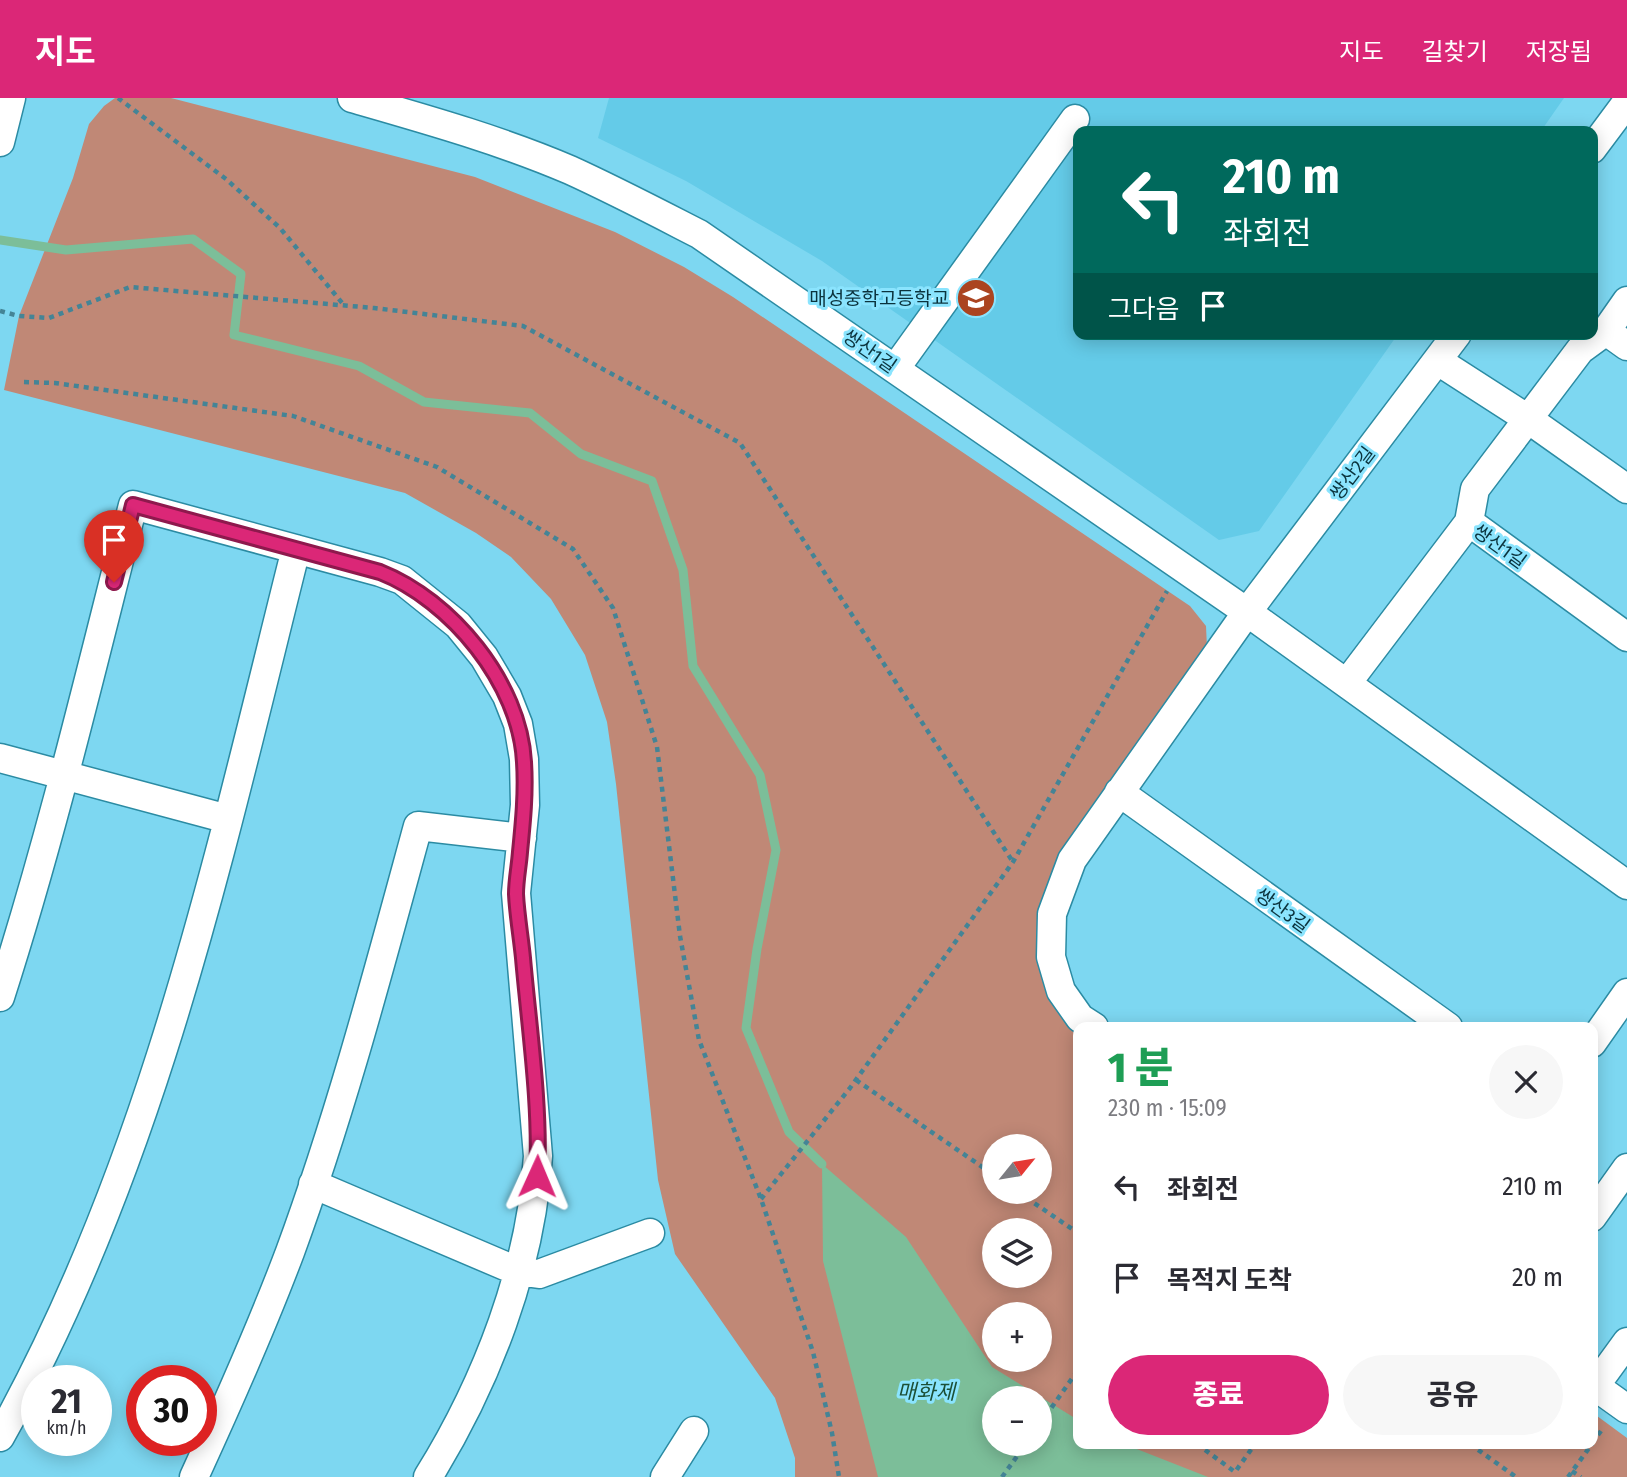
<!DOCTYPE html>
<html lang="ko">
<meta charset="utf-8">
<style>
:root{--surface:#fff;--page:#f7f7f7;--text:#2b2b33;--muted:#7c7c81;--accent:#db2777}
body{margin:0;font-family:"Fira Sans Condensed","Noto Sans KR",sans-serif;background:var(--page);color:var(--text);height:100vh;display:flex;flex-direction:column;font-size:26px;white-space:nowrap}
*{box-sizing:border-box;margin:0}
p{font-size:23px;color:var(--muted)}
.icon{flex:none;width:38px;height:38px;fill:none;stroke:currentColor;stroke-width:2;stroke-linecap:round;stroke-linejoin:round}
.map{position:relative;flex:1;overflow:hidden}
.panel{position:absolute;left:1073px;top:924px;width:525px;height:427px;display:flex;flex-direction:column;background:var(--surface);border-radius:14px;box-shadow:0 4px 18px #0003}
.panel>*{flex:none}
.banner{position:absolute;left:1073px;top:28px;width:525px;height:214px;border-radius:14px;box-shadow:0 4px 18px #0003;background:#00695c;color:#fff;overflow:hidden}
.needle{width:46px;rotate:60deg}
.controls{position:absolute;left:982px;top:1036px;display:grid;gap:14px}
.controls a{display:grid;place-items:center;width:70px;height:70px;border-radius:50%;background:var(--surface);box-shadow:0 4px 18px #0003;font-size:35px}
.speed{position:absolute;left:21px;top:1267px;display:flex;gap:14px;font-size:35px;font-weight:700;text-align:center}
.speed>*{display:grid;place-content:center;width:91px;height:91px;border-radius:50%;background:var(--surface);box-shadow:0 4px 18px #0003;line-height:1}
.speed small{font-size:18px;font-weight:400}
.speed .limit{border:10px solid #d22;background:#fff;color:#111}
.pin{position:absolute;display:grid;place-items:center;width:60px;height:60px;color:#fff;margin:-72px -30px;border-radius:50% 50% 50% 0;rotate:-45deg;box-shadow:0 0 7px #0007}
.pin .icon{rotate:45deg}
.me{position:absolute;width:77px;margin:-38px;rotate:1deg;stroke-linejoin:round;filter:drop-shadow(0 0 5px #0008)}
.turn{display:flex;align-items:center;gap:24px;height:147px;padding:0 35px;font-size:32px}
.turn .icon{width:91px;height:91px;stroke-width:2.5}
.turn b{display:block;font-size:49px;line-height:60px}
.then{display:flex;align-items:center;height:66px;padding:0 35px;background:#0003;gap:14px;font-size:26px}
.round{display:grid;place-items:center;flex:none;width:74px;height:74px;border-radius:37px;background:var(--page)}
.headline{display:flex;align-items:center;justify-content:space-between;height:119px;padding:0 35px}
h1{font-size:42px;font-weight:800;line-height:52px;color:#1e9e55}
.primary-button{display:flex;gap:14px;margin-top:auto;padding:14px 35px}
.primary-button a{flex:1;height:80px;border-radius:42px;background:var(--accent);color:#fff;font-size:28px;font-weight:800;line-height:80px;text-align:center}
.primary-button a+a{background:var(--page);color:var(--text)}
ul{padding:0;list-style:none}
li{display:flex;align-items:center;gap:21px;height:91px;padding:0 35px}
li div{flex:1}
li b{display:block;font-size:26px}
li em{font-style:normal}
header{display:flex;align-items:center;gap:42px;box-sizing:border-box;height:98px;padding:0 35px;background:var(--accent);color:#fff}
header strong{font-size:33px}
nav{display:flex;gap:38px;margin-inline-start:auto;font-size:24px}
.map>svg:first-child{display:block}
.built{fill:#64cbe8}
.green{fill:#c08876;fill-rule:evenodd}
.water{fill:#7cbe99;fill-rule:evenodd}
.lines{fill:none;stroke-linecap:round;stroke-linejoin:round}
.stream{stroke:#7cbe99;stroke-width:9}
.minor-casing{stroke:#2b8ba3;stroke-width:31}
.path{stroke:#448496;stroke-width:4.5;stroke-dasharray:5 5;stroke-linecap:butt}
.minor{stroke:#fff;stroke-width:28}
.route-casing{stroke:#8e194d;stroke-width:18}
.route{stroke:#db2777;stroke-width:12}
.labels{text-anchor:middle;stroke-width:6;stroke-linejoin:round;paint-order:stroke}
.poi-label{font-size:19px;fill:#0b333d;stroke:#8ae4fe;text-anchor:end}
.street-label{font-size:19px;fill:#0b333d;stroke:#8ae4fe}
.water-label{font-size:21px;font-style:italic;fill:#1c4f36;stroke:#8ae4fe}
</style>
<header>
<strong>지도</strong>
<nav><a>지도</a><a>길찾기</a><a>저장됨</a></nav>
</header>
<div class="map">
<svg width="1627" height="1379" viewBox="0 0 1627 1379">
<rect width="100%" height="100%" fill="#7dd7f1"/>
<path class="built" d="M 609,0 L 1564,0 L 1541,33 L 1078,33 L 1078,236 L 1398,236 L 1259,433 L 1219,442 L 822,163 L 686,83 L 598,40 Z"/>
<path class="green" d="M 115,0 L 171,0 L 475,79 L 615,134 L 684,169 L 733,199 L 1190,508 L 1206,528 L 1207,550 L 1041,806 L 1036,839 L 1058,914 L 1078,935 L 1078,1346 L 1592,1346 L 1593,1315 L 1627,1340 L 1627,1379 L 795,1379 L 795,1360 L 775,1300 L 675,1156 L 658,1082 L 616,686 L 607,624 L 585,557 L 551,501 L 511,459 L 476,435 L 405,395 L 4,292 L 19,218 L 73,80 L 89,26 L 104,8 ZM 994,1048 L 1040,1048 L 1040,1094 L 994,1094 ZM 994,1132 L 1040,1132 L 1040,1178 L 994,1178 ZM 994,1216 L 1040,1216 L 1040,1262 L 994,1262 ZM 994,1300 L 1040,1300 L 1040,1346 L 994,1346 Z"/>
<path class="water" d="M 822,1066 L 906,1139 L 992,1269 L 1078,1322 L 1078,1346 L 1124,1346 L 1208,1379 L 878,1379 L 823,1163 ZM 1040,1300 L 1040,1346 L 994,1346 L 994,1300 Z"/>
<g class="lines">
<path class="stream" d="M 0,142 L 66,152 L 193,141 L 241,176 L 234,237 L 359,268 L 424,304 L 530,315 L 581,356 L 652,383 L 683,472 L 693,568 L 760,677 L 776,752 L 757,851 L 746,930 L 789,1034 L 822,1066"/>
<g class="minor-casing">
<path id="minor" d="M 352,0 C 425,21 500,42 570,72 C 614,92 656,114 699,136 L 1247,514 L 1627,787
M 0,44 L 11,0
M 1592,51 L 1627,4
M 1627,203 L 1606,233 L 1627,248
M 1438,263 L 1528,321 L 1627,391
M 895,271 L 1075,21
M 1469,424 L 1475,391 L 1580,252 L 1606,233
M 1347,585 L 1469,424 L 1627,539
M 0,660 L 228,721
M 1119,694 L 1448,929
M 0,899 C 52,737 91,572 133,407 L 380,474 L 402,482 L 458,527 L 484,559 L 507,598 L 518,626 L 524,661 L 525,707 L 516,795 L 538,1058 C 531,1170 487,1284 428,1379
M 1094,929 L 1080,920 L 1061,893 L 1051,859 L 1052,816 L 1072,762 L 1247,514 L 1457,236
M 1592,945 L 1627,895
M 313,1086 L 517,1173 L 539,1176 L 650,1135
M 1592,1119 L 1627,1070
M 1592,1286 L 1627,1311
M 1595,1288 L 1627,1244
M 0,1339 C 154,1064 220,753 296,451
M 194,1379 C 228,1305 261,1231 290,1154 C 341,1015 379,871 418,728 L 522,740
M 665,1379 L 694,1333"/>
</g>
<path class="path" d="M 118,0 L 226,81 L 280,130 L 343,206
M 0,213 L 19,218 L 49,220 L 130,189 L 374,210 L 523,228 L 740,345 L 1013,764
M 24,284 L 55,285 L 293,318 L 437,369 L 573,451 L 613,510 L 657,649 L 680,838 L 699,942 L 761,1101 L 813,1254 L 832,1335 L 839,1379
M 856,982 L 994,1077
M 1018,1094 L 1078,1135
M 761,1101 L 850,990 L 1013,764 L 1167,493
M 1040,1326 L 1078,1272
M 1592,1345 L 1604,1329
M 1197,1346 L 1235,1374 L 1255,1346
M 1470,1346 L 1516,1379
M 1572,1373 L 1581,1379
M 1002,1379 L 1026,1346
M 1568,1379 L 1592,1346"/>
<use href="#minor" class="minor"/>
</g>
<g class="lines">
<g class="route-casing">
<path id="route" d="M 114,484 L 133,407 L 380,474 C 451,502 520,585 524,664 C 526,694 523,724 520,754 C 519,768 516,782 516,796 C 517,817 521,839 523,860 C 529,929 541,1009 537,1078"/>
</g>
<use href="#route" class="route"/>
</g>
<defs>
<g id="school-disc" transform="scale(2.0125)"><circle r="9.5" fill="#ab4420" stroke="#8ae4fe"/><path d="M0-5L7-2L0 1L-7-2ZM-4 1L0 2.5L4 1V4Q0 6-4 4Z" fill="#fff"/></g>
</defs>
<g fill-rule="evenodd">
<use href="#school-disc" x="976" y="200"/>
</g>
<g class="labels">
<g class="poi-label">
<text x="949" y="207">매성중학고등학교</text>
</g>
<g class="street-label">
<text transform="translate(870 253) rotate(35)" y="7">쌍산1길</text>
<text transform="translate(1352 375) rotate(-53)" y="7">쌍산2길</text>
<text transform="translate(1500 448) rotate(36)" y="7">쌍산1길</text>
<text transform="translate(1283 812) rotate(36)" y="7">쌍산3길</text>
</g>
<g class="water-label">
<text x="926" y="1301">매화제</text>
</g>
</g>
</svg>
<div class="controls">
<a><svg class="needle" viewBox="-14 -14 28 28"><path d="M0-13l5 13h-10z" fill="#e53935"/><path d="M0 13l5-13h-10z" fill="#7c7c81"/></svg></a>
<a><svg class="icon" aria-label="layers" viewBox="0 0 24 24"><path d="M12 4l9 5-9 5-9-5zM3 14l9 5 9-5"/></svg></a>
<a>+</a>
<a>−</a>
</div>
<div class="speed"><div>21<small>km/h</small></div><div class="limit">30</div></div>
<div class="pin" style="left:114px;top:484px;background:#d93025"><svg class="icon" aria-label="arrive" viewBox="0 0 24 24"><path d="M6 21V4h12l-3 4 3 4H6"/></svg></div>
<svg class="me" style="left:537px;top:1078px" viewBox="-20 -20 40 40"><path d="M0-17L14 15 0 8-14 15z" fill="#db2777" stroke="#fff" stroke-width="4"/></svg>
<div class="banner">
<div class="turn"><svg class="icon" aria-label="left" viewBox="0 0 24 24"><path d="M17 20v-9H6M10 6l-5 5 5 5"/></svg><div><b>210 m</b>좌회전</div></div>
<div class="then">그다음<svg class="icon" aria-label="arrive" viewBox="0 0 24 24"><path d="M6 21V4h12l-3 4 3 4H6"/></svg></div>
</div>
<section class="panel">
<div class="headline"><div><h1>1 분</h1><p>230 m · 15:09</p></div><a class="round"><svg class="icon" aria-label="close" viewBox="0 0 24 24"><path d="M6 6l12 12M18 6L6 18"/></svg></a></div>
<ul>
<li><svg class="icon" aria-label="left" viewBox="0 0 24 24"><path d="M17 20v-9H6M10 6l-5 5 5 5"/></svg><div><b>좌회전</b></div><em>210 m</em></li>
<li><svg class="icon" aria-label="arrive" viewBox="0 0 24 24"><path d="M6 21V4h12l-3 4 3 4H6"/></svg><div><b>목적지 도착</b></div><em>20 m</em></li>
</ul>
<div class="primary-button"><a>종료</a><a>공유</a></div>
</section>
</div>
